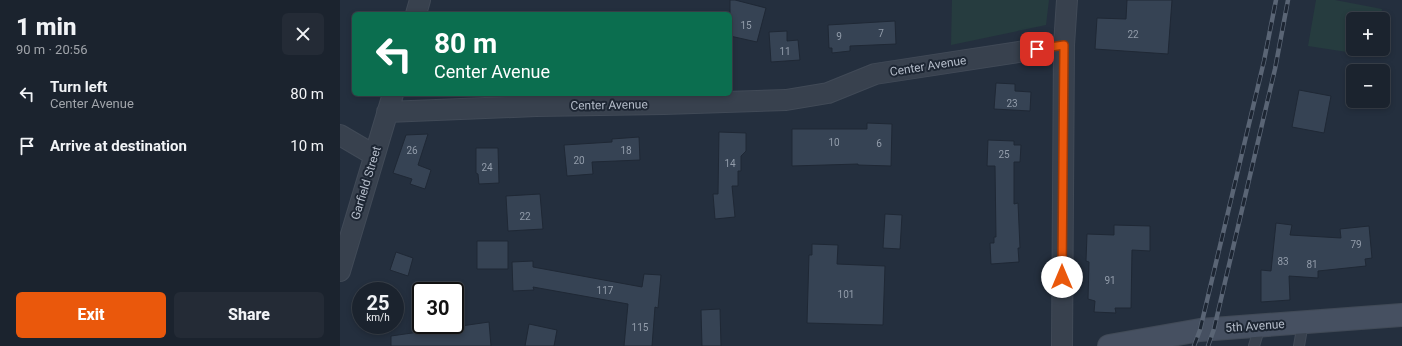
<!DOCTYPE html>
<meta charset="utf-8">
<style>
:root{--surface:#1b232e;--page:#242b36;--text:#f1f3f6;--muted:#a0a4aa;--line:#39404a;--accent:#ea580c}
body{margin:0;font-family:Roboto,sans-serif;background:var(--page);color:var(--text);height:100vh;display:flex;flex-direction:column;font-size:15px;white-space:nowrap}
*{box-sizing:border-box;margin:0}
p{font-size:13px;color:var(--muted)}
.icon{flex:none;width:22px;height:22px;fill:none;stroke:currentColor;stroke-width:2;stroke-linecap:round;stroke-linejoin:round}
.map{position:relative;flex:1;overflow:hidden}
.details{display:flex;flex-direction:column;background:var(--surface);width:340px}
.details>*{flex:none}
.hud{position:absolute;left:12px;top:12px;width:380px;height:84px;border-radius:6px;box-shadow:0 2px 6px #0003,0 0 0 1px var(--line);background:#0b6e4f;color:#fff;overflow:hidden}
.buttons{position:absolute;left:1006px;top:12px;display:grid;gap:8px}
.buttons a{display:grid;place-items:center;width:44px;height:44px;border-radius:6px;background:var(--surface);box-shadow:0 2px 6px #0003,0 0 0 1px var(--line);font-size:20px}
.speed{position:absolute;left:12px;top:282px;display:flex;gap:8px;font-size:20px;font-weight:700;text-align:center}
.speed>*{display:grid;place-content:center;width:52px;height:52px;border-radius:50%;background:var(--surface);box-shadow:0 2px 6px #0003,0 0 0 1px var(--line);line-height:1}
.speed small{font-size:10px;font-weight:400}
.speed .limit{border:2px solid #111;border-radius:6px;background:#fff;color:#111}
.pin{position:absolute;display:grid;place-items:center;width:34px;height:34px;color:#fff;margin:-17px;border-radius:8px;box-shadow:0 2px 6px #0006}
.me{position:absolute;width:44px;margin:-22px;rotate:0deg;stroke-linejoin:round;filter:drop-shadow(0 0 3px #0008)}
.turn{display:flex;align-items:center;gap:14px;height:84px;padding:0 16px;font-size:18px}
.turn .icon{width:52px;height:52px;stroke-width:2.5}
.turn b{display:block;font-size:28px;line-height:34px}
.round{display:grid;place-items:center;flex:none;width:42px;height:42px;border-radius:6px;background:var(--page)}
.overview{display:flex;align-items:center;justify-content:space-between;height:68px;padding:0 16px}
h1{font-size:24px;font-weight:800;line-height:30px}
.cta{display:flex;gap:8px;margin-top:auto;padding:8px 16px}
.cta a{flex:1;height:46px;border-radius:6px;background:var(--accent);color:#fff;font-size:16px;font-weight:800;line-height:46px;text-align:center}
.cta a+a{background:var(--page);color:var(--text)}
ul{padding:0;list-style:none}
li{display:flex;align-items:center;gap:12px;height:52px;padding:0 16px}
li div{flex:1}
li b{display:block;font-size:15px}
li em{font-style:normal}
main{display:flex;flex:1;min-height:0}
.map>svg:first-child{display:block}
.green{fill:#263c3f}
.building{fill:#364354;stroke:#1f2835}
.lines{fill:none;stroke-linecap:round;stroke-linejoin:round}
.service-casing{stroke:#414a57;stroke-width:12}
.minor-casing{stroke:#414a57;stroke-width:22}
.secondary-casing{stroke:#414a57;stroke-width:24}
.service{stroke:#38414e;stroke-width:10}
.minor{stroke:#38414e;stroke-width:20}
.secondary{stroke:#465061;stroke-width:22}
.rail-casing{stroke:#5a6575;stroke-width:4.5}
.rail{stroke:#1d2633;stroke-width:3;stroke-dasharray:9;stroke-linecap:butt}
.route-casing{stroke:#983908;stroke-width:10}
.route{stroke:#ea580c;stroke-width:7}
.labels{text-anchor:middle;stroke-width:4;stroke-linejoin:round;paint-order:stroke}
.number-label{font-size:10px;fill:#929caa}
.street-label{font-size:12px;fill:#b4bcc9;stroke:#1d2633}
</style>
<main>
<section class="details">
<div class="overview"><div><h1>1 min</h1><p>90 m · 20:56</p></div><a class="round"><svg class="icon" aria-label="close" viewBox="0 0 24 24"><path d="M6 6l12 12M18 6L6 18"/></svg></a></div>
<ul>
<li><svg class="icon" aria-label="left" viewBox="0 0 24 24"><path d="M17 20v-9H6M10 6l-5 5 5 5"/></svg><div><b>Turn left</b><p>Center Avenue</p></div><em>80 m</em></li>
<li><svg class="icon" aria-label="arrive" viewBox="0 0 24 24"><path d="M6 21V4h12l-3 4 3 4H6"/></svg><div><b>Arrive at destination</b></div><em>10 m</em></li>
</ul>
<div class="cta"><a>Exit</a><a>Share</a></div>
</section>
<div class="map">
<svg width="1062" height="346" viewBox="0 0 1062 346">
<rect width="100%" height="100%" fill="#242f3e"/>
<path class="green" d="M 612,0 L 709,0 L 706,25 L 611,45 Z
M 976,0 L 995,0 L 1042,9 L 1040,19 L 1013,19 L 1013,49 L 1034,49 L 1033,56 L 968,46 Z"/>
<path class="building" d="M 390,0 L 395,0 L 426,8 L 417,42 L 390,36 Z
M 787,0 L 832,0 L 828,54 L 755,49 L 757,18 L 786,19 Z
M 555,21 L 556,44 L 510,46 L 510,51 L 492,53 L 492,48 L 489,48 L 488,25 Z
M 447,31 L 447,41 L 458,40 L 460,60 L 431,62 L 429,32 Z
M 656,83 L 675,84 L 675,91 L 691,92 L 690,111 L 654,109 Z
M 959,90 L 991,96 L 984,133 L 952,127 Z
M 527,123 L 552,124 L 551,166 L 518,165 L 518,164 L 452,166 L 452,129 L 527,129 Z
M 379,132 L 406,133 L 406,151 L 401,156 L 401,171 L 398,171 L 398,186 L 392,186 L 395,217 L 375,219 L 373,194 L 378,194 Z
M 88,134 L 78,165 L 91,170 L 85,189 L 70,184 L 72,179 L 53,173 L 66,135 Z
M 299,137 L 300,160 L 252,162 L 253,174 L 227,176 L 224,145 L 272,142 L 272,139 Z
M 648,140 L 674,141 L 674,145 L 681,145 L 680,162 L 674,162 L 674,204 L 678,203 L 680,248 L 678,248 L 679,262 L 651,264 L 650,243 L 654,243 L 654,237 L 656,237 L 655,166 L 647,166 Z
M 136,148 L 158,148 L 159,183 L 139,184 L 138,174 L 136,173 Z
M 200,194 L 203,229 L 168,231 L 166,196 Z
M 545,214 L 562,215 L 560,249 L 543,248 Z
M 936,223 L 952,225 L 950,235 L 1001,238 L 1000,229 L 1029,226 L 1032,258 L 1025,259 L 1026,266 L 978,271 L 978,278 L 949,276 L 950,300 L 921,302 L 921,270 L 931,271 Z
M 774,225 L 810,226 L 810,251 L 792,250 L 791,308 L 775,308 L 776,313 L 754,312 L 755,301 L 748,299 L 749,262 L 746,261 L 747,234 L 774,235 Z
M 137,241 L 168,241 L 168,269 L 137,269 Z
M 472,244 L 498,245 L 497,264 L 545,266 L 543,325 L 467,323 L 469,255 L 472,255 Z
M 56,252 L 73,258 L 68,276 L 50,270 Z
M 193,261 L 193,267 L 302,287 L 304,274 L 321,275 L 318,308 L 315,307 L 312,346 L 284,346 L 288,304 L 193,287 L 194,290 L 173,291 L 172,262 Z
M 380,309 L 381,346 L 362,346 L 361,310 Z
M 149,322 L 151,346 L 51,346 L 51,336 Z
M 189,324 L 217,330 L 214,346 L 185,346 Z"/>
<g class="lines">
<g class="service-casing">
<path id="service" d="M 914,346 L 920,326
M 959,346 L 963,323"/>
</g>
<g class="minor-casing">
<path id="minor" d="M 76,14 L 80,0
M 47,112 L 196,106 L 324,104 L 446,100 L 488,93 L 535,74 L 724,45
M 0,135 L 34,155
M 0,271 L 53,94
M 722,346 L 724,45 L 727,0"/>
</g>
<g class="secondary-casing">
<path id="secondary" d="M 769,346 L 860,330 L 1062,315"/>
</g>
<use href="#service" class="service"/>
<use href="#minor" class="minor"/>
<use href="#secondary" class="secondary"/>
<g class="rail-casing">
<path id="rail" d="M 854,346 L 860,330 L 924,61 L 936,0
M 868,346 L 874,329 L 935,69 L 948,0"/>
</g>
<use href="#rail" class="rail"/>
</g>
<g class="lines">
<g class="route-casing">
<path id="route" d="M 697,49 L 724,45 L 722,277"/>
</g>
<use href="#route" class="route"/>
</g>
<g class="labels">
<g class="number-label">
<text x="406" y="29">15</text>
<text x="541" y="37">7</text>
<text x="793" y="38">22</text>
<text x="499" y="40">9</text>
<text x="445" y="55">11</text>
<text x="672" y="107">23</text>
<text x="494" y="146">10</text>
<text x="539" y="147">6</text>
<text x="72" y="154">26</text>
<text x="286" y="154">18</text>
<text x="664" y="158">25</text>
<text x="239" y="164">20</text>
<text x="390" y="167">14</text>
<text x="147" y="171">24</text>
<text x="185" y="220">22</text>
<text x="1016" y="248">79</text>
<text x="943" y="265">83</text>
<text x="972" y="268">81</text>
<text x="770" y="284">91</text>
<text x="265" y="294">117</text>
<text x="506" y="298">101</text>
<text x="300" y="331">115</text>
</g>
<g class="street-label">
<text transform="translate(588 66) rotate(-9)" y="4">Center Avenue</text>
<text transform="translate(269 105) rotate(-1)" y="4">Center Avenue</text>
<text transform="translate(26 183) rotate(-73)" y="4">Garfield Street</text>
<text transform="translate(915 326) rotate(-4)" y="4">5th Avenue</text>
</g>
</g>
</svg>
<div class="buttons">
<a>+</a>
<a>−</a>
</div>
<div class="speed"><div>25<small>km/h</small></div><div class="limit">30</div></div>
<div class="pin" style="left:697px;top:49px;background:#d93025"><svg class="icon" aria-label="arrive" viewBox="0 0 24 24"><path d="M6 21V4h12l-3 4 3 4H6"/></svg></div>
<svg class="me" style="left:722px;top:277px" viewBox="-20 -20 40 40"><circle r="19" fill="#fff"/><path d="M0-13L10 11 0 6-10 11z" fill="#ea580c"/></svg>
<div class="hud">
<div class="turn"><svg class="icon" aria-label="left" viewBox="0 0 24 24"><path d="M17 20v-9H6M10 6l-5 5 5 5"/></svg><div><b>80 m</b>Center Avenue</div></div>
</div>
</div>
</main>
